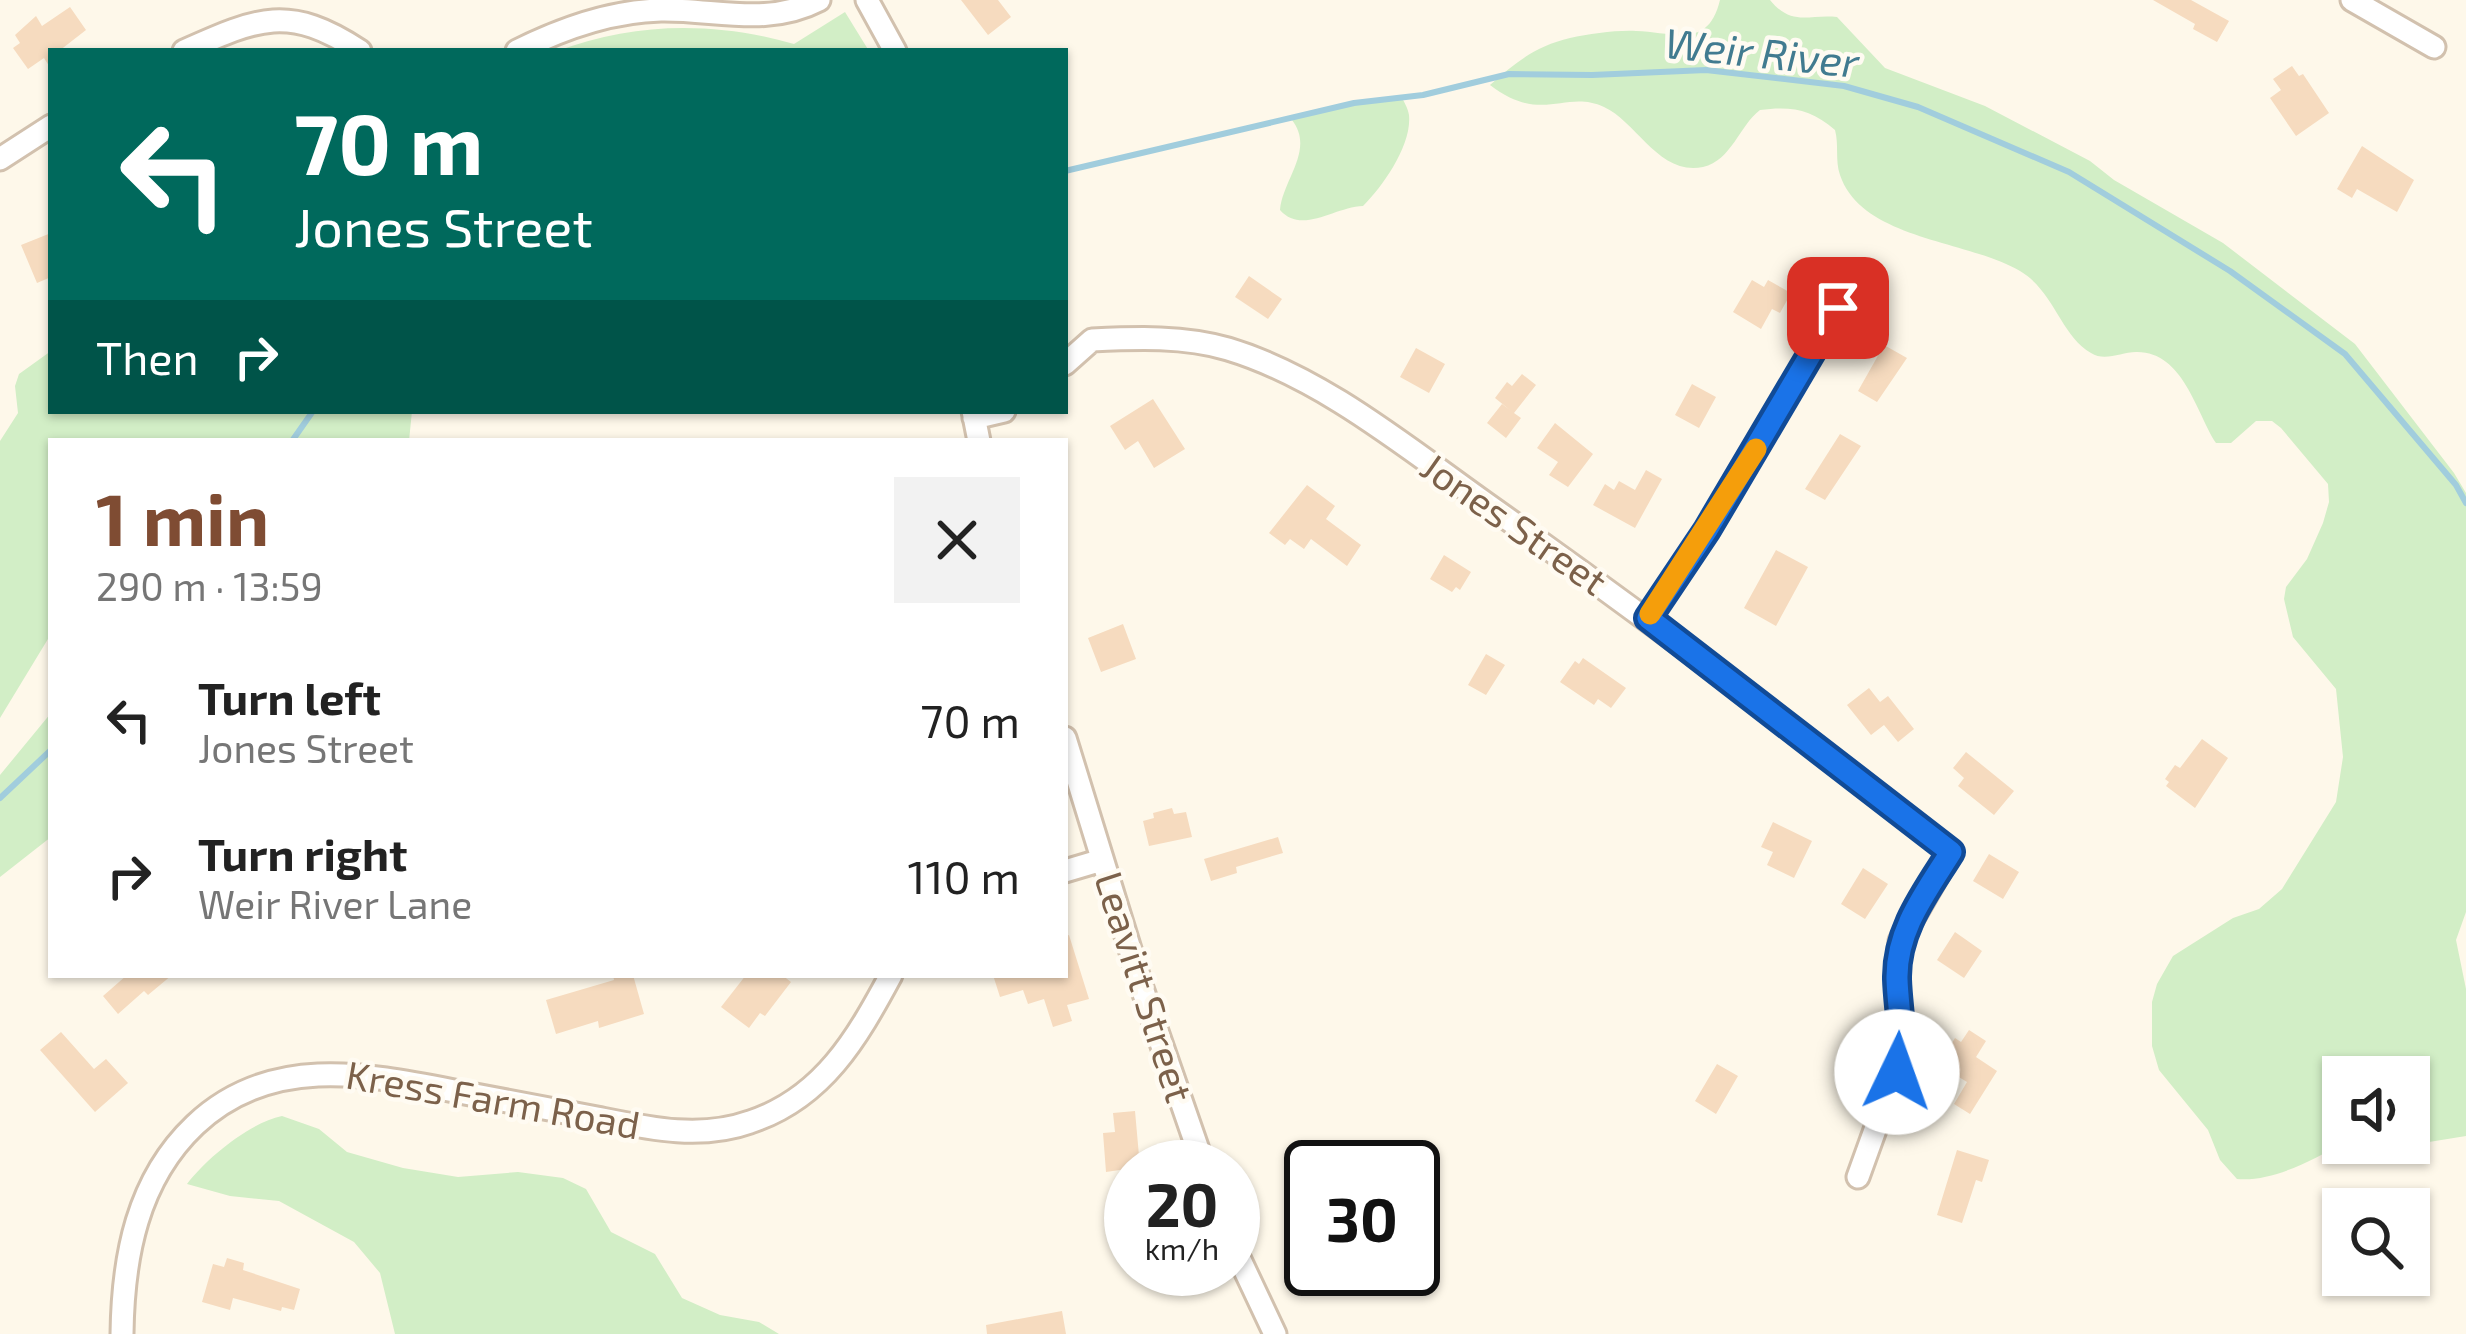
<!DOCTYPE html>
<meta charset="utf-8">
<style>
:root{--surface:#fff;--page:#f2f2f2;--text:#222;--muted:#767676;--accent:#7f4c33}
body{margin:0;font-family:"Exo 2",sans-serif;background:var(--page);color:var(--text);height:100vh;display:flex;flex-direction:column;font-size:45px;white-space:nowrap}
*{box-sizing:border-box;margin:0}
p{font-size:39px;color:var(--muted)}
.icon{flex:none;width:66px;height:66px;fill:none;stroke:currentColor;stroke-width:2;stroke-linecap:round;stroke-linejoin:round}
.map{position:relative;flex:1;overflow:hidden}
.drawer{position:absolute;left:48px;top:438px;width:1020px;height:540px;display:flex;flex-direction:column;background:var(--surface);border-radius:0px;box-shadow:0 3px 9px #0004}
.drawer>*{flex:none}
.guide{position:absolute;left:48px;top:48px;width:1020px;height:366px;border-radius:0px;box-shadow:0 3px 9px #0004;background:#00695c;color:#fff;overflow:hidden}
.fabs{position:absolute;left:2322px;top:1056px;display:grid;gap:24px}
.fabs a{display:grid;place-items:center;width:108px;height:108px;border-radius:0px;background:var(--surface);box-shadow:0 3px 9px #0004;font-size:60px}
.speed{position:absolute;left:1104px;top:1140px;display:flex;gap:24px;font-size:60px;font-weight:700;text-align:center}
.speed>*{display:grid;place-content:center;width:156px;height:156px;border-radius:50%;background:var(--surface);box-shadow:0 3px 9px #0004;line-height:1}
.speed small{font-size:30px;font-weight:400}
.speed .limit{border:6px solid #111;border-radius:18px;background:#fff;color:#111}
.pin{position:absolute;display:grid;place-items:center;width:102px;height:102px;color:#fff;margin:-51px;border-radius:24px;box-shadow:0 6px 18px #0006}
.me{position:absolute;width:132px;margin:-66px;rotate:3deg;stroke-linejoin:round;filter:drop-shadow(0 0 9px #0008)}
.turn{display:flex;align-items:center;gap:42px;height:252px;padding:0 48px;font-size:54px}
.turn .icon{width:156px;height:156px;stroke-width:2.5}
.turn b{display:block;font-size:84px;line-height:102px}
.then{display:flex;align-items:center;height:114px;padding:0 48px;background:#0003;gap:24px;font-size:45px}
.round{display:grid;place-items:center;flex:none;width:126px;height:126px;border-radius:0px;background:var(--page)}
.overview{display:flex;align-items:center;justify-content:space-between;height:204px;padding:0 48px}
h1{font-size:72px;font-weight:700;line-height:90px;color:var(--accent)}
ul{padding:0;list-style:none}
li{display:flex;align-items:center;gap:36px;height:156px;padding:0 48px}
li div{flex:1}
li b{display:block;font-size:45px}
li em{font-style:normal}
.map>svg:first-child{display:block}
.green{fill:#d2eec6}
.lines{fill:none;stroke-linecap:round;stroke-linejoin:round}
.stream{stroke:#a1cddd;stroke-width:6}
.building{fill:#f6dbbf}
.minor-casing{stroke:#d2c1ae;stroke-width:27}
.minor{stroke:#fff;stroke-width:21}
.route-casing{stroke:#114b97;stroke-width:30}
.route{stroke:#1a73e8;stroke-width:21}
.slow{stroke:#f59e0b;stroke-width:21}
.labels{text-anchor:middle;stroke-width:9;stroke-linejoin:round;paint-order:stroke}
.street-label{font-size:39px;fill:#7c614a;stroke:#fffbf2}
.water-label{font-size:42px;font-style:italic;fill:#417b90;stroke:#fffbf2}
</style>
<div class="map">
<svg width="2466" height="1334" viewBox="0 0 2466 1334">
<rect width="100%" height="100%" fill="#fef8ea"/>
<path class="green" d="M 1720,0 L 1770,0 C 1792,27 1808,14 1837,17 L 1885,68 L 1985,106 L 2090,161 L 2114,180 L 2223,243 L 2355,344 L 2454,473 L 2466,493 L 2466,912 L 2456,940 L 2466,989 L 2466,1136 L 2429,1142 L 2409,1137 L 2409,1077 L 2343,1077 L 2343,1143 C 2313,1160 2273,1182 2237,1179 L 2220,1160 L 2208,1130 L 2159,1070 L 2152,1046 L 2152,1002 L 2157,984 L 2173,956 L 2233,918 L 2259,909 L 2282,889 L 2336,802 L 2343,757 L 2336,689 L 2293,637 L 2284,599 L 2286,587 L 2307,559 L 2323,523 L 2329,502 L 2328,484 L 2281,428 L 2272,421 L 2256,421 L 2231,443 L 2216,443 C 2196,412 2183,351 2136,352 C 2121,352 2105,362 2091,353 C 2061,336 2054,291 2020,271 C 1968,240 1862,240 1840,175 C 1835,161 1839,144 1835,130 C 1811,109 1791,106 1760,110 C 1739,126 1732,160 1703,167 C 1659,176 1637,122 1604,107 C 1565,89 1542,125 1490,85 C 1516,62 1536,46 1570,38 C 1590,34 1616,30 1636,31 C 1674,32 1708,50 1720,0 Z
M 845,12 L 869,51 L 557,51 C 634,22 715,21 794,44 Z
M 1401,96 C 1404,102 1408,108 1409,115 C 1412,145 1383,186 1363,206 C 1334,207 1302,235 1280,210 C 1283,179 1315,150 1292,120 L 1348,103 Z
M 51,351 L 51,411 L 412,411 L 409,441 L 51,441 L 51,634 L 0,718 L 0,441 L 18,413 L 15,386 L 19,374 Z
M 51,713 L 51,837 L 0,877 L 0,775 Z
M 282,1116 L 319,1129 L 347,1152 L 403,1168 L 458,1177 L 518,1172 L 563,1178 L 586,1189 L 611,1232 L 655,1254 L 682,1298 L 720,1315 L 759,1322 L 779,1334 L 395,1334 L 380,1273 L 354,1242 L 279,1201 L 230,1196 L 187,1184 C 207,1158 249,1123 282,1116 Z"/>
<g class="lines">
<path class="stream" d="M 1065,171 L 1354,103 L 1423,95 L 1509,74 L 1592,75 L 1706,70 L 1844,86 L 1918,107 L 2069,172 L 2230,271 L 2345,354 L 2456,485 L 2466,503
M 292,441 L 313,411
M 0,798 L 51,750"/>
</g>
<path class="building" d="M 961,0 L 998,0 L 1011,17 L 988,35 Z
M 2153,0 L 2191,0 L 2229,21 L 2217,42 L 2193,29 L 2195,24 Z
M 70,7 L 86,30 L 59,51 L 51,51 L 51,69 L 44,58 L 28,69 L 13,48 L 20,43 L 15,35 L 36,16 L 42,26 Z
M 2292,66 L 2299,76 L 2303,74 L 2329,113 L 2296,136 L 2270,98 L 2281,90 L 2273,79 Z
M 2362,146 L 2414,180 L 2397,212 L 2357,189 L 2352,198 L 2337,189 Z
M 51,233 L 51,277 L 37,283 L 21,245 Z
M 1249,276 L 1282,299 L 1268,319 L 1235,297 Z
M 1752,280 L 1764,287 L 1768,280 L 1791,293 L 1780,313 L 1772,309 L 1761,329 L 1733,312 Z
M 1884,345 L 1907,358 L 1877,402 L 1858,391 Z
M 1416,348 L 1445,364 L 1429,393 L 1400,377 Z
M 1522,374 L 1536,385 L 1514,413 L 1521,418 L 1506,438 L 1487,423 L 1502,404 L 1510,410 L 1495,398 L 1507,382 L 1512,386 Z
M 1692,384 L 1716,397 L 1699,428 L 1675,415 Z
M 1153,399 L 1185,449 L 1154,468 L 1138,441 L 1125,450 L 1110,426 Z
M 1555,423 L 1593,454 L 1568,487 L 1549,475 L 1558,462 L 1537,448 Z
M 1840,434 L 1861,446 L 1825,500 L 1805,489 Z
M 1646,470 L 1662,479 L 1635,528 L 1593,505 L 1605,484 L 1614,490 L 1619,481 L 1635,490 Z
M 1307,485 L 1335,506 L 1326,519 L 1361,545 L 1347,566 L 1311,539 L 1304,549 L 1290,539 L 1285,545 L 1269,533 Z
M 1776,550 L 1808,567 L 1776,626 L 1744,608 Z
M 1444,555 L 1471,572 L 1460,590 L 1456,587 L 1452,592 L 1430,579 Z
M 1123,624 L 1136,659 L 1101,672 L 1088,638 Z
M 1486,654 L 1505,665 L 1486,695 L 1468,685 Z
M 1583,658 L 1626,688 L 1611,708 L 1598,699 L 1594,705 L 1560,682 L 1575,661 L 1579,664 Z
M 1869,688 L 1880,702 L 1888,696 L 1914,729 L 1898,742 L 1884,725 L 1871,735 L 1847,705 Z
M 2202,739 L 2228,758 L 2195,808 L 2166,786 L 2169,782 L 2165,779 L 2175,765 L 2180,768 Z
M 1966,752 L 2014,791 L 1994,815 L 1958,786 L 1964,778 L 1953,768 Z
M 1172,808 L 1174,814 L 1186,812 L 1192,837 L 1149,846 L 1143,821 L 1154,818 L 1153,813 Z
M 1773,822 L 1812,841 L 1794,878 L 1767,865 L 1773,852 L 1761,847 Z
M 1278,837 L 1283,853 L 1236,867 L 1237,873 L 1211,881 L 1204,859 Z
M 1989,854 L 2019,872 L 2003,899 L 1973,881 Z
M 1863,868 L 1888,884 L 1865,919 L 1841,904 Z
M 1955,932 L 1982,951 L 1964,978 L 1937,960 Z
M 1069,935 L 1089,999 L 1067,1005 L 1072,1021 L 1053,1027 L 1044,999 L 1028,1004 L 1023,990 L 1000,997 L 993,975 L 1065,975 L 1065,936 Z
M 127,975 L 172,975 L 148,995 L 144,991 L 118,1014 L 103,996 Z
M 613,975 L 633,975 L 644,1014 L 599,1028 L 598,1021 L 556,1034 L 546,1000 L 614,980 Z
M 746,975 L 782,975 L 791,982 L 765,1016 L 760,1013 L 749,1028 L 721,1007 Z
M 1969,1030 L 1986,1041 L 1976,1057 L 1997,1071 L 1970,1114 L 1954,1104 L 1967,1082 L 1939,1065 L 1955,1038 L 1961,1042 Z
M 61,1032 L 94,1069 L 106,1059 L 128,1083 L 95,1112 L 40,1050 Z
M 1717,1064 L 1738,1076 L 1716,1114 L 1695,1101 Z
M 1135,1111 L 1140,1167 L 1106,1172 L 1103,1133 L 1115,1132 L 1113,1113 Z
M 1957,1150 L 1989,1160 L 1982,1182 L 1976,1180 L 1962,1223 L 1937,1215 Z
M 227,1258 L 244,1263 L 243,1270 L 300,1289 L 294,1310 L 282,1307 L 281,1311 L 233,1298 L 230,1310 L 202,1302 L 213,1264 L 224,1267 Z
M 1062,1311 L 1066,1334 L 987,1334 L 986,1325 Z"/>
<g class="lines">
<g class="minor-casing">
<path id="minor" d="M 867,0 L 895,51
M 2352,0 L 2434,47
M 184,51 C 258,18 289,4 360,51
M 517,51 C 561,29 612,11 661,10 C 716,9 767,27 819,0
M 0,159 L 51,126
M 1065,364 L 1092,340 C 1137,338 1184,336 1228,349 C 1321,377 1406,447 1485,503 C 1643,615 1798,731 1951,852 L 1900,941 L 1897,975 L 1901,1058 L 1858,1177
M 973,411 L 979,441
M 974,418 L 1004,411
M 1648,618 L 1707,530 L 1837,308
M 1065,738 L 1142,988 L 1204,1167
M 1065,871 L 1102,860
M 1233,1245 L 1275,1334
M 122,1334 C 123,1257 137,1180 195,1125 C 269,1055 363,1073 454,1091 C 501,1100 549,1109 597,1118 C 647,1128 700,1140 750,1122 C 823,1098 857,1038 891,975"/>
</g>
<use href="#minor" class="minor"/>
</g>
<g class="lines">
<g class="route-casing">
<path id="route" d="M 1838,308 L 1707,530 L 1648,618 L 1951,852 C 1926,892 1896,930 1897,979 C 1898,1011 1906,1042 1897,1072"/>
</g>
<use href="#route" class="route"/>
<path class="slow" d="M 1650,614 L 1756,449"/>
</g>
<g class="labels">
<g class="street-label">
<text transform="translate(1514 524) rotate(35)" y="14">Jones Street</text>
<text transform="translate(1144 987) rotate(72)" y="14">Leavitt Street</text>
<text transform="translate(493 1100) rotate(10)" y="14">Kress Farm Road</text>
</g>
<g class="water-label">
<text transform="translate(1762 53) rotate(6)" y="15">Weir River</text>
</g>
</g>
</svg>
<div class="fabs">
<a><svg class="icon" aria-label="sound" viewBox="0 0 24 24"><path d="M4 9h4l5-4v14l-5-4H4zM17 9q2 3 0 6"/></svg></a>
<a><svg class="icon" aria-label="search" viewBox="0 0 24 24"><circle cx="10" cy="10" r="6"/><path d="M15 15l6 6"/></svg></a>
</div>
<div class="speed"><div>20<small>km/h</small></div><div class="limit">30</div></div>
<div class="pin" style="left:1838px;top:308px;background:#d93025"><svg class="icon" aria-label="arrive" viewBox="0 0 24 24"><path d="M6 21V4h12l-3 4 3 4H6"/></svg></div>
<svg class="me" style="left:1897px;top:1072px" viewBox="-20 -20 40 40"><circle r="19" fill="#fff"/><path d="M0-13L10 11 0 6-10 11z" fill="#1a73e8"/></svg>
<div class="guide">
<div class="turn"><svg class="icon" aria-label="left" viewBox="0 0 24 24"><path d="M17 20v-9H6M10 6l-5 5 5 5"/></svg><div><b>70 m</b>Jones Street</div></div>
<div class="then">Then<svg class="icon" aria-label="right" viewBox="0 0 24 24"><path d="M7 20v-9h11M14 6l5 5-5 5"/></svg></div>
</div>
<section class="drawer">
<div class="overview"><div><h1>1 min</h1><p>290 m · 13:59</p></div><a class="round"><svg class="icon" aria-label="close" viewBox="0 0 24 24"><path d="M6 6l12 12M18 6L6 18"/></svg></a></div>
<ul>
<li><svg class="icon" aria-label="left" viewBox="0 0 24 24"><path d="M17 20v-9H6M10 6l-5 5 5 5"/></svg><div><b>Turn left</b><p>Jones Street</p></div><em>70 m</em></li>
<li><svg class="icon" aria-label="right" viewBox="0 0 24 24"><path d="M7 20v-9h11M14 6l5 5-5 5"/></svg><div><b>Turn right</b><p>Weir River Lane</p></div><em>110 m</em></li>
</ul>
</section>
</div>
